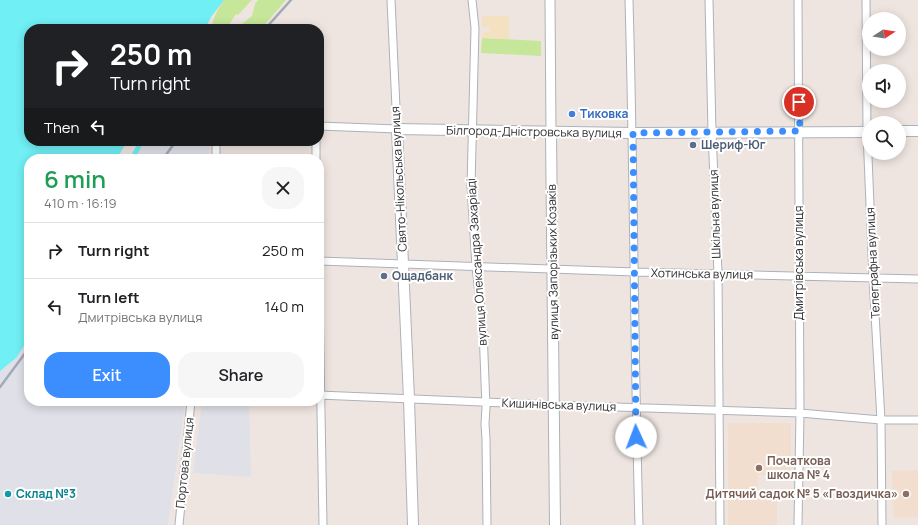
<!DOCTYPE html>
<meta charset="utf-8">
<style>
:root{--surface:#fff;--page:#f6f6f6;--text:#202124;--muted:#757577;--line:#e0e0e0;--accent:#3c8eff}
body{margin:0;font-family:Manrope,sans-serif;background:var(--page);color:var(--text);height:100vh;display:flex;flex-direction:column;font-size:15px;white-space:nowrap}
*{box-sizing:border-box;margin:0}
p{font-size:13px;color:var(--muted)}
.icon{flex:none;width:22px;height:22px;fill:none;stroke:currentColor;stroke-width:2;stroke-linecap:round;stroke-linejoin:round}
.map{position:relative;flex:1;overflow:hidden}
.drawer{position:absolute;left:24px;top:154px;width:300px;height:252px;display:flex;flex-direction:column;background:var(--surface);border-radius:16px;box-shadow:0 2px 10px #0003}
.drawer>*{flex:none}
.top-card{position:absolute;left:24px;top:24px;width:300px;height:122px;border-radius:16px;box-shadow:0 2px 10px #0003;background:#202124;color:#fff;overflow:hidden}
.needle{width:26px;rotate:78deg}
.controls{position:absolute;left:862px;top:12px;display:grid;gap:8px}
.controls a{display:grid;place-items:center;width:44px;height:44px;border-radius:50%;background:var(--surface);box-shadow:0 2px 10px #0003;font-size:20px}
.pin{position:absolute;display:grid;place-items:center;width:34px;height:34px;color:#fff;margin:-17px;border:2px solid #fff;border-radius:50%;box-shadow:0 1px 4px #0007}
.me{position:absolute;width:44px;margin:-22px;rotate:358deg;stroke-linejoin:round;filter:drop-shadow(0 0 3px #0008)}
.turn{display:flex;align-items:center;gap:14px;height:84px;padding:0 20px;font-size:18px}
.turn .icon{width:52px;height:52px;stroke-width:2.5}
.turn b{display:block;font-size:28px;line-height:34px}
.then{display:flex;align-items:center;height:38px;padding:0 20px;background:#0003;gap:8px;font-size:15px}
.round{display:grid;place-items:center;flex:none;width:42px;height:42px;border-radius:16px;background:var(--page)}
.head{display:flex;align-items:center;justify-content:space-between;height:68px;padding:0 20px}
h1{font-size:24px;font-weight:600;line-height:30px;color:#1e9e55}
.action{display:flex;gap:8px;margin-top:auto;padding:8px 20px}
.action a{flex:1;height:46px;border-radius:16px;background:var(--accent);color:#fff;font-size:16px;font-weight:600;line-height:46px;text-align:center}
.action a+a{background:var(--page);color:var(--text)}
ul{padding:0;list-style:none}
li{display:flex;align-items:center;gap:12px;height:56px;padding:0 20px;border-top:1px solid var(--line)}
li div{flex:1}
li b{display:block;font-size:15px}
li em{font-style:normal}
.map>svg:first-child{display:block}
.industrial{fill:#e0e0e8}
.education{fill:#f1decf}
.green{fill:#c6e79a}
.sand{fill:#f4e1c2}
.water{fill:#70eff4}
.pier{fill:#efe5e0}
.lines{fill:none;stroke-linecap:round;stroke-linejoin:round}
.minor-casing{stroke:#adb2ba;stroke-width:9}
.tertiary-casing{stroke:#adb2ba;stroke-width:11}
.secondary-casing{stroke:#adb2ba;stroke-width:12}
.minor{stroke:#fff;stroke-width:7}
.tertiary{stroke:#fff;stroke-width:9}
.secondary{stroke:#fff;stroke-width:10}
.rail{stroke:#a1aab8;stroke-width:2.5}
.route{stroke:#3c8eff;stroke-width:7;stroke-dasharray:0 12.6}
.shop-dot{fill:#3f7fe0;stroke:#fff;stroke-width:1.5}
.service-dot{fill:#5c6f8a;stroke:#fff;stroke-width:1.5}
.education-dot{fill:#8d6e63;stroke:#fff;stroke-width:1.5}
.culture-dot{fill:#0f9aa8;stroke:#fff;stroke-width:1.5}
.labels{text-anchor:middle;stroke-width:4;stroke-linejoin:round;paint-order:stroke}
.shop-label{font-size:12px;font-weight:bold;fill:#366cbe;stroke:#fff;text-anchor:start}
.street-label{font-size:12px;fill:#2d2d2d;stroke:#fff}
.service-label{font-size:12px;font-weight:bold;fill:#4e5e75;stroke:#fff;text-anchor:start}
.education-label{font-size:12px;font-weight:bold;fill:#785e54;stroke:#fff;text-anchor:start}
.culture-label{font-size:12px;font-weight:bold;fill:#0d838f;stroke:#fff;text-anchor:start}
</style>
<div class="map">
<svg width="918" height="525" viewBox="0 0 918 525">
<rect width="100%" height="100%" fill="#efe5e0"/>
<path class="industrial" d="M 144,141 L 209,141 L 209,159 L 135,159 Z
M 29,338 L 29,401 L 179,401 L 185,403 L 168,525 L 0,525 L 0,371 L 16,358 Z
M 202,401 L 249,401 L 251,477 L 193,473 Z"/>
<path class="education" d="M 728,423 L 791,423 L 791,475 L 758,475 L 758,493 L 777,492 L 777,525 L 728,525 Z
M 918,470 L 918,517 L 894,518 L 892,471 Z"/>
<path class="green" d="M 224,0 L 252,0 L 238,15 L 236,14 L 227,28 L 212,29 C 211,22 219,6 224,0 Z
M 258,0 L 286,0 L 261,29 L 240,29 L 243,23 L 252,16 L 255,4 Z
M 482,38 L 541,41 L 541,56 L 481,53 Z"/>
<path class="sand" d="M 482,16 L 509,16 L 509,39 L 482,38 L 482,33 L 490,31 L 489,27 L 482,27 Z"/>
<path class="water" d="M 0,0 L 224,0 L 211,17 L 205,29 L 29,29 L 29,141 L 144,141 L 135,159 L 29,159 L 29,338 L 16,358 L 0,371 Z"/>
<path class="pier" d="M 127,141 L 139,141 L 129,159 L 117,159 Z"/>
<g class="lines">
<g class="minor-casing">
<path id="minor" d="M 472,0 L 475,28 L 471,186 L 476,267 L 483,329 L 486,407 L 485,424 L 486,439 L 487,525
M 629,0 C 634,175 634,350 639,525
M 709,0 L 712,132 L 718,274 L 720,525
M 798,0 L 800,413 L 798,525
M 866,0 L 867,132 L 873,278 L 881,420 L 882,525
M 319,126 L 397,129 L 391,0
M 316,141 L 316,159
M 216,159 L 216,142
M 319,261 L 635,272 L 918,279
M 319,299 L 323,525
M 319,395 L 554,405 L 800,413 L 881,420 L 918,420
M 179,525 L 191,401"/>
</g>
<g class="tertiary-casing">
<path id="tertiary" d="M 550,0 L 551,132"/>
</g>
<g class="secondary-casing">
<path id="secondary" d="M 899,131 L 918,131
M 551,132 L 555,525
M 413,525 L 409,399 L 397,129 L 633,133 L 869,132"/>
</g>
<use href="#minor" class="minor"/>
<use href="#tertiary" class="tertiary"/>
<use href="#secondary" class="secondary"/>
<path class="rail" d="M 265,29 L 291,0
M 163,159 L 176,141
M 0,387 L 29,348"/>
</g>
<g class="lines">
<path class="route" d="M 636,437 L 633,133 L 800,131 L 799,102"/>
</g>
<circle class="shop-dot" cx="572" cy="114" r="4"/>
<g class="service-dot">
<circle cx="693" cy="145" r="4"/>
<circle cx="384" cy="276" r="4"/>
</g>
<g class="education-dot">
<circle cx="759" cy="468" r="4"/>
<circle cx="906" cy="494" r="4"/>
</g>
<circle class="culture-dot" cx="8" cy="494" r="4"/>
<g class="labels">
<g class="shop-label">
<text x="580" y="118">Тиковка</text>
</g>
<g class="street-label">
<text transform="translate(534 132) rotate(1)" y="4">Білгород-Дністровська вулиця</text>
<text transform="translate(399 179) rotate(-93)" y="4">Свято-Нікольська вулиця</text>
<text transform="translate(715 214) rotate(-92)" y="4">Шкільна вулиця</text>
<text transform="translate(477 262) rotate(-94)" y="4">вулиця Олександра Захаріаді</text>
<text transform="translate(553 262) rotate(-91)" y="4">вулиця Запорізьких Козаків</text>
<text transform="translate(799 263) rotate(-90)" y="4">Дмитрівська вулиця</text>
<text transform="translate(873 263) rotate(-93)" y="4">Телеграфна вулиця</text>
<text transform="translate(702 274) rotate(1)" y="4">Хотинська вулиця</text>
<text transform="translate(559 405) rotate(2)" y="4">Кишинівська вулиця</text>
<text transform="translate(185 463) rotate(-84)" y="4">Портова вулиця</text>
</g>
<g class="service-label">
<text x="701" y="149">Шериф-Юг</text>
<text x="392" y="280">Ощадбанк</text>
</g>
<g class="education-label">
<text x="767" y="465">Початкова<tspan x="767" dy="14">школа № 4</tspan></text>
<text x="898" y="498" text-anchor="end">Дитячий садок № 5 «Гвоздичка»</text>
</g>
<g class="culture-label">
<text x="16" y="498">Склад №3</text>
</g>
</g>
</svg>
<div class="controls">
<a><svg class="needle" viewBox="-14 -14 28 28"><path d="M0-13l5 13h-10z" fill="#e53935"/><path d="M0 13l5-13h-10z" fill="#757577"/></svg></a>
<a><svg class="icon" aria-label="sound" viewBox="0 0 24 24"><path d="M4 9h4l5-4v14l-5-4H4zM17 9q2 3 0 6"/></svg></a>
<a><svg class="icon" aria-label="search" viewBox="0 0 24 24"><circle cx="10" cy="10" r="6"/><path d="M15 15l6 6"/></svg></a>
</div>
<div class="pin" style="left:799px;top:102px;background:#d93025"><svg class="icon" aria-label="arrive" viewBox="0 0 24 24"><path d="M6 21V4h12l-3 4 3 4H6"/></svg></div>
<svg class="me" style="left:636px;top:437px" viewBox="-20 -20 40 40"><circle r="19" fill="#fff"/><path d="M0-13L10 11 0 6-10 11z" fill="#3c8eff"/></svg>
<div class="top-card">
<div class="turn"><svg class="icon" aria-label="right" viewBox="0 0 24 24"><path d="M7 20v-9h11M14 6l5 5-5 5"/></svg><div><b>250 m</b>Turn right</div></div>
<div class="then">Then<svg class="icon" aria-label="left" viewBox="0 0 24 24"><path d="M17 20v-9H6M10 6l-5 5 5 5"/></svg></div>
</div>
<section class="drawer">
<div class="head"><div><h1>6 min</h1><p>410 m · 16:19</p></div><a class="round"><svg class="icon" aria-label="close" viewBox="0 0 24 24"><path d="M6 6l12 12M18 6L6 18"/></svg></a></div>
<ul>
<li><svg class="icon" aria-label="right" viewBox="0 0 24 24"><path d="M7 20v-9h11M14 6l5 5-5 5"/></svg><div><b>Turn right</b></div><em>250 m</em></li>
<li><svg class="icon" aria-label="left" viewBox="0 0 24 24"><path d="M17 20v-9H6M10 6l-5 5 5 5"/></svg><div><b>Turn left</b><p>Дмитрівська вулиця</p></div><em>140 m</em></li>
</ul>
<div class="action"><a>Exit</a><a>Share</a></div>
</section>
</div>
